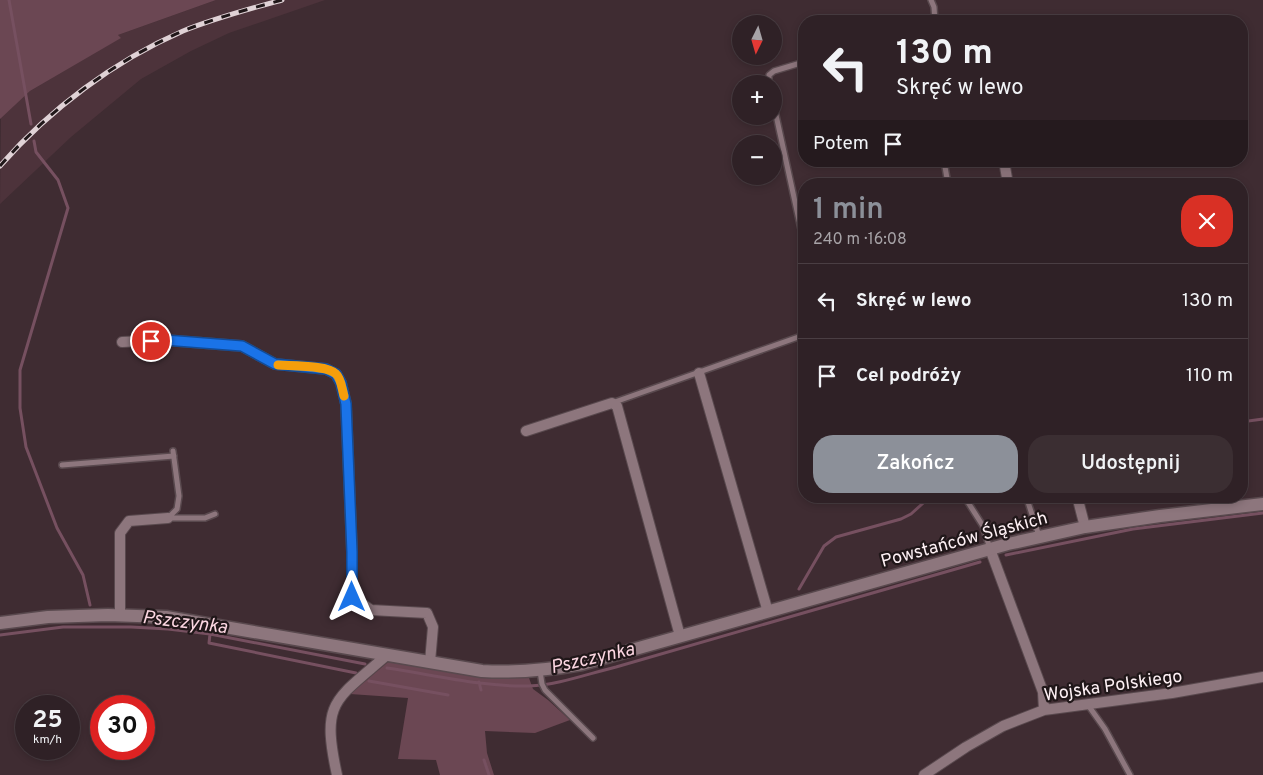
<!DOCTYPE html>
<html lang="pl">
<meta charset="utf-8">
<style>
:root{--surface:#2f2126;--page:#3b2e32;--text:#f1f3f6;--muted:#a7a3a7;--line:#4a3e43;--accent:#8c9099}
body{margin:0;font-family:Overpass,sans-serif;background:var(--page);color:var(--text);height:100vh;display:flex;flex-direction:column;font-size:19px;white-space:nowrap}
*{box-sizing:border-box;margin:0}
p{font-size:16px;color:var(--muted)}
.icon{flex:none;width:28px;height:28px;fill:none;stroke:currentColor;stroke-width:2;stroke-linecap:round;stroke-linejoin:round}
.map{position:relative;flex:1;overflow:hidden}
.sheet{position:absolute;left:798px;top:178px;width:450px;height:325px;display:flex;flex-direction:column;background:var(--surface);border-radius:20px;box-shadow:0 2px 8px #0003,0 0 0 1px var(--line)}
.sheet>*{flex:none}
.guide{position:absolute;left:798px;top:15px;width:450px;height:152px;border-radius:20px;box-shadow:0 2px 8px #0003,0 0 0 1px var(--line);background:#2f2126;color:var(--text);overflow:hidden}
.needle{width:32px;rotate:185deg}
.tools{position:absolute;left:732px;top:15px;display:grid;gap:10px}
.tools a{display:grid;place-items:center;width:50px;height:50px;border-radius:50%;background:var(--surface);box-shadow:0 2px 8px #0003,0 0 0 1px var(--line);font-size:25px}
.speed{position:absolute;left:15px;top:695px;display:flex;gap:10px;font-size:25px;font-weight:700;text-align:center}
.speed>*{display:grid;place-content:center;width:65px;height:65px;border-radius:50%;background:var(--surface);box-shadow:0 2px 8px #0003,0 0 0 1px var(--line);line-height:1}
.speed small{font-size:12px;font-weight:400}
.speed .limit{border:8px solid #d22;background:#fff;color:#111}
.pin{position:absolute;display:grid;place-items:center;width:42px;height:42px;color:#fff;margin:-21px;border:2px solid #fff;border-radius:50%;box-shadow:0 1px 5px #0007}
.me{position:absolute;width:55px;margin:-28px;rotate:0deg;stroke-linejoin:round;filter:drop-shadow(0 0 4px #0008)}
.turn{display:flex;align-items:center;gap:18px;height:105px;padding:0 15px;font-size:22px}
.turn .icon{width:65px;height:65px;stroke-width:2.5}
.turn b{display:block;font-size:35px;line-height:42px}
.then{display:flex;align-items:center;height:48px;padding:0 15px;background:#0003;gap:10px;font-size:19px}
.round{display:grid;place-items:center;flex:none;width:52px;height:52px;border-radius:20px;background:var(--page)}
.overview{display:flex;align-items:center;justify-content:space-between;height:85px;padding:0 15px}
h1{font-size:30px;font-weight:600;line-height:38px;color:var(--accent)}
.primary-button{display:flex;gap:10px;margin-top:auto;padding:10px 15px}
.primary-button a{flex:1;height:58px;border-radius:20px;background:var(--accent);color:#fff;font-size:20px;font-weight:600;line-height:58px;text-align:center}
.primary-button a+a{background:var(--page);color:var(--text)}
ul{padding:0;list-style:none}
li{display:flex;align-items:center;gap:15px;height:75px;padding:0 15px;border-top:1px solid var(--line)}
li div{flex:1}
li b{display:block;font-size:19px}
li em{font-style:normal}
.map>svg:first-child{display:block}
.built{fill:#4d333b}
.green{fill:#6b4753}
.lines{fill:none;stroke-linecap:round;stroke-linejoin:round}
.stream{stroke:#765060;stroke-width:3}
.service-casing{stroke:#59494e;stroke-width:8}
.minor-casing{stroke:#59494e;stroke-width:12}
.tertiary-casing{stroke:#59494e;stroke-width:15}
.service{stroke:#8d767d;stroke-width:5}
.minor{stroke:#8d767d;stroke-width:10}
.tertiary{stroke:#8d767d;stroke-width:12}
.rail-casing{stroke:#e0d2d6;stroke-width:5}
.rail{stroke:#201719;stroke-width:3;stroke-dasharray:9;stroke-linecap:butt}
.route-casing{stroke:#114b97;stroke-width:12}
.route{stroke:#1a73e8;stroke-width:9}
.slow{stroke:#f59e0b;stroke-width:9}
.labels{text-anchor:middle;stroke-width:4.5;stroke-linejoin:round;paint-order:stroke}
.street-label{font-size:18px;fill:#fdf0f4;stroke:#201719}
.water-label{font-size:19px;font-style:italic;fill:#fcd7e2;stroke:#201719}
</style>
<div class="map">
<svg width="1263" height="775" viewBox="0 0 1263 775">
<rect width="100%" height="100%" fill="#3f2c32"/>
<path class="built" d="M 216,0 L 325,0 L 229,33 L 191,51 L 141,79 L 71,137 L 0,204 L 1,117 L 30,91 L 120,38 L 118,35 Z"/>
<path class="green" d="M 0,0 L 216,0 L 118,35 L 121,38 L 30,91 L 0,119 Z
M 388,662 L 478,677 L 529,678 L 533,689 L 548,700 L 570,720 L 535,733 L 485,731 L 487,753 L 494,775 L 440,775 L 436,760 L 398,759 L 408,698 L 350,694 Z"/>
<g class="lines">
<path class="stream" d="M 9,0 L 31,124
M 34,141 L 36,152 L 58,180 L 68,208 L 20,370 L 20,408 L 26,447 L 57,528 L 83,575 L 90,605
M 1241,422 L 1263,419
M 1006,555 L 1133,529 L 1263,513
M 799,589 L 824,546 L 836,537 L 901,519 L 911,514 L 931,496
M 210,634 L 209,643 L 356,673
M 0,635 L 63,627 L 131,627 L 168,629 L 210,634 L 365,664
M 387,668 C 434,675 482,687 529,686 C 558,685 587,674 616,667 L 980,562
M 369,681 L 448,695
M 479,682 L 481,690
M 484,760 L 489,775"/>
<g class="service-casing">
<path id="service" d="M 931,0 L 934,7 L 935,21
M 769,84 L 769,75 L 774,71 L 804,62
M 774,106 L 804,243
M 944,161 L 948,184
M 612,403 L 804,335
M 62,465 L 174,456
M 964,496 L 983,526 L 990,549
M 1026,496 L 1039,536
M 168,518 L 177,509 L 179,496 L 173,451
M 168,518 L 205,518 L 215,514
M 540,671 L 542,684 L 545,690 L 593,738
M 1088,705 L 1105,729 L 1130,775"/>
</g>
<g class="minor-casing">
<path id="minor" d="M 1004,161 L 1008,184
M 122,342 L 165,340 L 242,346 L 275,364 L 326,369 L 336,374 L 341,383 L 346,404 L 352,552 L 352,597 L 371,610 L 427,613 L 433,627 L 430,662
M 699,373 L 768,612
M 526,431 L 612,403 L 617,406 L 680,636
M 1077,496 L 1085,527
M 990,549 L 1043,692 L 1044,710
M 120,616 L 120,533 L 129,521 L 168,518
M 337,775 C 321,701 334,701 387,655
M 924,775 L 966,747 L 1003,726 L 1044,710 L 1172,693 L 1263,677"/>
</g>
<g class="tertiary-casing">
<path id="tertiary" d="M 0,623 L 48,617 L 108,615 L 166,617 L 482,671 C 516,673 548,670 582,664 L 1008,544 L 1085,527 L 1160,516 L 1263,504"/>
</g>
<use href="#service" class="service"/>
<use href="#minor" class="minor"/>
<use href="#tertiary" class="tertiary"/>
<g class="rail-casing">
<path id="rail" d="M 0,166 C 50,109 114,61 183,31 C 215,18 249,9 282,0"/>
</g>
<use href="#rail" class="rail"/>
</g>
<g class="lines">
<g class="route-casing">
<path id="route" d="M 151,341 L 165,340 L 242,346 L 275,364 L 326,369 L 336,374 L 341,383 L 346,404 L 352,552 L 352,597"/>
</g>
<use href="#route" class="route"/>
<path class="slow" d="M 278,365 C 291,366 328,365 336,374 C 341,378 342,389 344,396"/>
</g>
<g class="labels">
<g class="street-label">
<text transform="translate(964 539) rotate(-15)" y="6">Powstańców Śląskich</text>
<text transform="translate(1113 685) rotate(-8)" y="6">Wojska Polskiego</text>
</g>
<g class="water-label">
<text transform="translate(185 621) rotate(7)" y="7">Pszczynka</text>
<text transform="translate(592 657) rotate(-13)" y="7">Pszczynka</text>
</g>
</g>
</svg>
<div class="tools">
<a><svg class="needle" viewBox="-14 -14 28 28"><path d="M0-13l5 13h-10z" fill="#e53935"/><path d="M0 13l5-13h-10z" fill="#a7a3a7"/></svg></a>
<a>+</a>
<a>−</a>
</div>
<div class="speed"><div>25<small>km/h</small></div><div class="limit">30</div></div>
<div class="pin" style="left:151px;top:341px;background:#d93025"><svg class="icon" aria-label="arrive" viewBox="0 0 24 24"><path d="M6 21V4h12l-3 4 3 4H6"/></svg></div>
<svg class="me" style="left:352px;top:597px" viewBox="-20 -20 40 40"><path d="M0-17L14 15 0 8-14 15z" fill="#1a73e8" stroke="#fff" stroke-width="4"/></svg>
<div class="guide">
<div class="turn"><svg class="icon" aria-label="left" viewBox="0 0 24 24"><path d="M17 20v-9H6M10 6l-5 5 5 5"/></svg><div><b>130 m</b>Skręć w lewo</div></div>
<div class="then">Potem<svg class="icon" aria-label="arrive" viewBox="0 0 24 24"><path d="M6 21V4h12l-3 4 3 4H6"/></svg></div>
</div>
<section class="sheet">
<div class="overview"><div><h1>1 min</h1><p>240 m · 16:08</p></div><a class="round" style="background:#d93025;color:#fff"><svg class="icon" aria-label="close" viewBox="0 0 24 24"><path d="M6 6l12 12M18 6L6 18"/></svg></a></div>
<ul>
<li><svg class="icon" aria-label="left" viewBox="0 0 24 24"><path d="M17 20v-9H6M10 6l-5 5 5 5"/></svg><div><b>Skręć w lewo</b></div><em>130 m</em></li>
<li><svg class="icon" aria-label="arrive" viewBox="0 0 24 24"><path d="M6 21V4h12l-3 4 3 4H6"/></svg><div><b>Cel podróży</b></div><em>110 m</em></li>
</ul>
<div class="primary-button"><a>Zakończ</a><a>Udostępnij</a></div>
</section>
</div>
